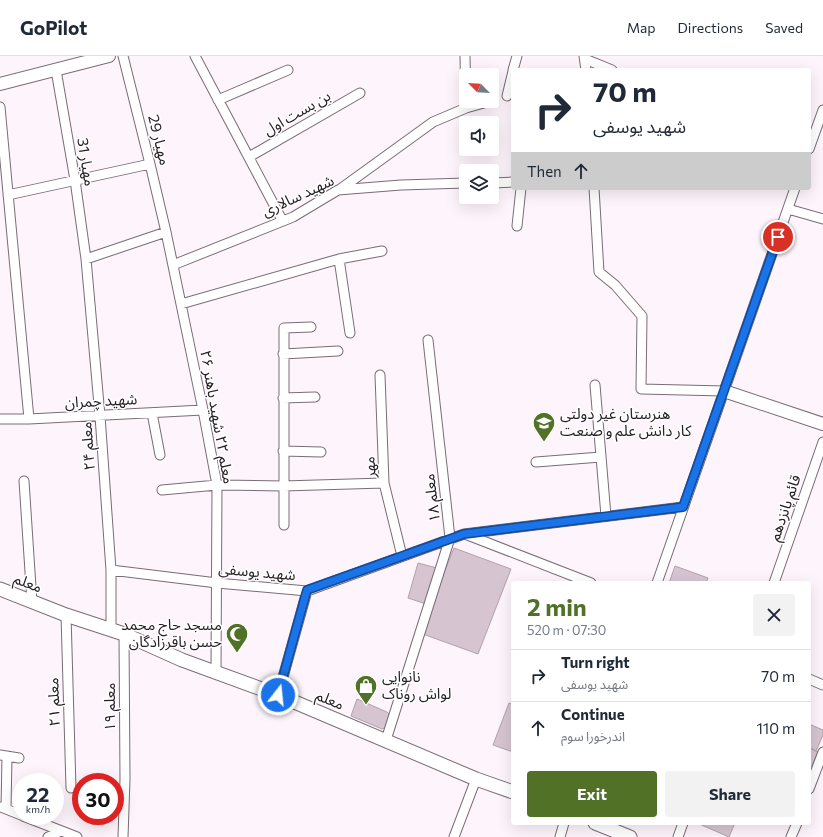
<!DOCTYPE html>
<meta charset="utf-8">
<style>
:root{--surface:#fff;--page:#f2f2f3;--text:#1f2937;--muted:#747a83;--line:#e0e1e3;--accent:#517127}
body{margin:0;font-family:Commissioner,"Noto Sans Arabic",sans-serif;background:var(--page);color:var(--text);height:100vh;display:flex;flex-direction:column;font-size:15px;white-space:nowrap}
*{box-sizing:border-box;margin:0}
p{font-size:13px;color:var(--muted)}
.icon{flex:none;width:22px;height:22px;fill:none;stroke:currentColor;stroke-width:2;stroke-linecap:round;stroke-linejoin:round}
.map{position:relative;flex:1;overflow:hidden}
.panel{position:absolute;left:511px;top:525px;width:300px;height:244px;display:flex;flex-direction:column;background:var(--surface);border-radius:4px;box-shadow:0 4px 16px #0002}
.panel>*{flex:none}
.top-card{position:absolute;left:511px;top:12px;width:300px;height:122px;border-radius:4px;box-shadow:0 4px 16px #0002;background:#fff;color:var(--text);overflow:hidden}
.needle{width:26px;rotate:294deg}
.controls{position:absolute;left:459px;top:12px;display:grid;gap:8px}
.controls a{display:grid;place-items:center;width:40px;height:40px;border-radius:4px;background:var(--surface);box-shadow:0 4px 16px #0002;font-size:20px}
.speed{position:absolute;left:12px;top:717px;display:flex;gap:8px;font-size:20px;font-weight:700;text-align:center}
.speed>*{display:grid;place-content:center;width:52px;height:52px;border-radius:50%;background:var(--surface);box-shadow:0 4px 16px #0002;line-height:1}
.speed small{font-size:10px;font-weight:400}
.speed .limit{border:6px solid #d22;background:#fff;color:#111}
.pin{position:absolute;display:grid;place-items:center;width:34px;height:34px;color:#fff;margin:-17px;border:2px solid #fff;border-radius:50%;box-shadow:0 1px 4px #0007}
.me{position:absolute;width:44px;margin:-22px;rotate:16deg;stroke-linejoin:round;filter:drop-shadow(0 0 3px #0008)}
.turn{display:flex;align-items:center;gap:14px;height:84px;padding:0 16px;font-size:18px}
.turn .icon{width:52px;height:52px;stroke-width:2.5}
.turn b{display:block;font-size:28px;line-height:34px}
.then{display:flex;align-items:center;height:38px;padding:0 16px;background:#0003;gap:8px;font-size:15px}
.round{display:grid;place-items:center;flex:none;width:42px;height:42px;border-radius:4px;background:var(--page)}
.overview{display:flex;align-items:center;justify-content:space-between;height:68px;padding:0 16px}
h1{font-size:24px;font-weight:700;line-height:30px;color:var(--accent)}
.primary-button{display:flex;gap:8px;margin-top:auto;padding:8px 16px}
.primary-button a{flex:1;height:46px;border-radius:4px;background:var(--accent);color:#fff;font-size:16px;font-weight:700;line-height:46px;text-align:center}
.primary-button a+a{background:var(--page);color:var(--text)}
ul{padding:0;list-style:none}
li{display:flex;align-items:center;gap:12px;height:52px;padding:0 16px;border-top:1px solid var(--line)}
li div{flex:1}
li b{display:block;font-size:15px}
li em{font-style:normal}
header{display:flex;align-items:center;gap:24px;box-sizing:border-box;height:56px;padding:0 20px;background:var(--surface);border-bottom:1px solid var(--line)}
header strong{font-size:19px}
nav{display:flex;gap:22px;margin-inline-start:auto;font-size:14px}
.map>svg:first-child{display:block}
.building{fill:#d6c5d0;stroke:#b1a1ab}
.lines{fill:none;stroke-linecap:round;stroke-linejoin:round}
.minor-casing{stroke:#7a6c75;stroke-width:11}
.tertiary-casing{stroke:#7a6c75;stroke-width:14}
.secondary-casing{stroke:#7a6c75;stroke-width:15}
.minor{stroke:#fff;stroke-width:9}
.tertiary{stroke:#fff;stroke-width:12}
.secondary{stroke:#fff;stroke-width:13}
.route-casing{stroke:#114b97;stroke-width:10}
.route{stroke:#1a73e8;stroke-width:7}
.labels{text-anchor:middle;stroke-width:3;stroke-linejoin:round;paint-order:stroke}
.street-label{font-size:15px;fill:#262024;stroke:#fff}
.poi-label{font-size:15px;fill:#262024;stroke:#fff;text-anchor:start}
</style>
<header>
<strong>GoPilot</strong>
<nav><a>Map</a><a>Directions</a><a>Saved</a></nav>
</header>
<div class="map">
<svg width="823" height="781" viewBox="0 0 823 781">
<rect width="100%" height="100%" fill="#fef4fb"/>
<path class="building" d="M 454,492 L 511,513 L 478,598 L 420,577 Z
M 418,507 L 437,512 L 426,548 L 408,542 Z
M 675,510 L 708,522 L 706,527 L 669,527 Z
M 357,643 L 387,656 L 391,660 L 387,671 L 382,673 L 351,660 Z
M 509,647 L 513,648 L 513,696 L 493,689 Z
M 809,668 L 823,674 L 823,679 L 816,695 L 809,691 Z
M 809,692 L 818,696 L 809,716 Z
M 697,767 L 735,767 L 729,781 Z"/>
<g class="lines">
<g class="minor-casing">
<path id="minor" d="M 123,0 L 150,108 L 166,176
M 195,0 L 282,164
M 465,0 L 466,52
M 584,0 L 586,14
M 585,3 L 612,14
M 56,14 L 75,124 L 86,203 L 100,360 L 111,514 L 111,575
M 513,14 L 517,0
M 507,40 L 513,15
M 218,44 L 288,14
M 0,51 L 29,363
M 809,93 L 823,54
M 249,101 L 360,37
M 492,127 L 513,126
M 594,132 L 599,216 L 615,229 L 642,260 L 641,333 L 724,335
M 339,134 L 433,66 L 466,52 L 491,45
M 8,139 L 150,108
M 788,153 L 823,163
M 517,170 L 521,132
M 86,203 L 166,176 L 203,354 L 217,429 L 216,616
M 339,203 L 350,277
M 173,209 L 293,161 L 338,134 L 401,129 L 466,127
M 181,248 L 339,203 L 382,195
M 283,298 L 338,295
M 380,319 L 384,427 L 402,500
M 595,329 L 606,460
M 283,342 L 315,341
M 152,357 L 160,399
M 0,363 L 29,363 L 203,354
M 283,395 L 321,396
M 536,406 L 601,401
M 24,425 L 32,546
M 162,434 L 217,429 L 283,430 L 384,427
M 284,469 L 284,272 L 311,271
M 465,478 L 591,527
M 111,514 L 217,527 L 307,535 L 464,478 L 683,451
M 657,527 L 795,132
M 774,527 L 823,386
M 66,559 L 71,732
M 809,623 L 823,629
M 278,639 L 307,535
M 386,684 L 450,482 L 428,284
M 0,699 L 19,702
M 809,733 L 823,696
M 1,751 L 21,759
M 6,753 L 7,700
M 23,760 L 77,781
M 48,781 L 61,775
M 123,781 L 125,723 L 124,578
M 454,781 L 476,723
M 560,781 L 564,767
M 678,781 L 683,767
M 791,781 L 797,767"/>
</g>
<g class="tertiary-casing">
<path id="tertiary" d="M 0,28 L 109,0
M 724,335 L 823,368"/>
</g>
<g class="secondary-casing">
<path id="secondary" d="M 0,533 L 66,559 L 124,578 L 182,604 L 278,639 L 476,723 L 513,736
M 595,767 L 630,781"/>
</g>
<use href="#minor" class="minor"/>
<use href="#tertiary" class="tertiary"/>
<use href="#secondary" class="secondary"/>
</g>
<g class="lines">
<g class="route-casing">
<path id="route" d="M 278,639 L 307,534 L 464,478 L 683,451 L 778,181"/>
</g>
<use href="#route" class="route"/>
</g>
<defs>
<g id="school-pin" transform="scale(1.15)"><path d="M0 17L-7.5 6A9.5 9.5 0 1 1 7.5 6Z" fill="#517127" stroke="#fff"/><path d="M0-5L7-2L0 1L-7-2ZM-4 1L0 2.5L4 1V4Q0 6-4 4Z" fill="#fff"/></g>
<g id="mosque-pin" transform="scale(1.15)"><path d="M0 17L-7.5 6A9.5 9.5 0 1 1 7.5 6Z" fill="#517127" stroke="#fff"/><path d="M3.5-4.9A6 6 0 1 0 3.5 4.9A5 5 0 1 1 3.5-4.9Z" fill="#fff"/></g>
<g id="shop-pin" transform="scale(1.15)"><path d="M0 17L-7.5 6A9.5 9.5 0 1 1 7.5 6Z" fill="#517127" stroke="#fff"/><path d="M-5-2.5h2.3a2.7 3.5 0 0 1 5.4 0H5L5.5 6h-11ZM-1.5-2.5h3a1.5 2.3 0 0 0-3 0Z" fill="#fff"/></g>
</defs>
<g fill-rule="evenodd">
<use href="#school-pin" x="544" y="367"/>
<use href="#mosque-pin" x="237" y="578"/>
<use href="#shop-pin" x="366" y="630"/>
</g>
<g class="labels">
<g class="street-label">
<text transform="translate(297 57) rotate(-30)" y="5">بن بست اول</text>
<text transform="translate(159 84) rotate(76)" y="5">مهیار 29</text>
<text transform="translate(86 106) rotate(81)" y="5">مهیار 31</text>
<text transform="translate(298 140) rotate(-25)" y="5">شهید سالاری</text>
<text transform="translate(101 345) rotate(-3)" y="5">شهید چمران</text>
<text transform="translate(217 361) rotate(80)" y="5">معلم ۲۲ شهید باهنر ۲۶</text>
<text transform="translate(88 390) rotate(-94)" y="5">معلم ۲۴</text>
<text transform="translate(370 411) rotate(-93)" y="5">مهر</text>
<text transform="translate(432 442) rotate(-97)" y="5">معلم ۱۸</text>
<text transform="translate(785 452) rotate(-71)" y="5">قائم پانزدهم</text>
<text transform="translate(257 516) rotate(5)" y="5">شهید یوسفی</text>
<text transform="translate(28 527) rotate(21)" y="5">معلم</text>
<text transform="translate(330 644) rotate(23)" y="5">معلم</text>
<text transform="translate(54 646) rotate(-92)" y="5">معلم ۲۱</text>
<text transform="translate(110 651) rotate(-90)" y="5">معلم ۱۹</text>
</g>
<g class="poi-label">
<text x="560" y="363">هنرستان غیر دولتی<tspan x="560" dy="17">کار دانش علم و صنعت</tspan></text>
<text x="222" y="574" text-anchor="end">مسجد حاج محمد<tspan x="222" dy="17">حسن باقرزادگان</tspan></text>
<text x="382" y="626">نانوایی<tspan x="382" dy="17">لواش روناک</tspan></text>
</g>
</g>
</svg>
<div class="controls">
<a><svg class="needle" viewBox="-14 -14 28 28"><path d="M0-13l5 13h-10z" fill="#e53935"/><path d="M0 13l5-13h-10z" fill="#747a83"/></svg></a>
<a><svg class="icon" aria-label="sound" viewBox="0 0 24 24"><path d="M4 9h4l5-4v14l-5-4H4zM17 9q2 3 0 6"/></svg></a>
<a><svg class="icon" aria-label="layers" viewBox="0 0 24 24"><path d="M12 4l9 5-9 5-9-5zM3 14l9 5 9-5"/></svg></a>
</div>
<div class="speed"><div>22<small>km/h</small></div><div class="limit">30</div></div>
<div class="pin" style="left:778px;top:181px;background:#d93025"><svg class="icon" aria-label="arrive" viewBox="0 0 24 24"><path d="M6 21V4h12l-3 4 3 4H6"/></svg></div>
<svg class="me" style="left:278px;top:639px" viewBox="-20 -20 40 40"><circle r="17" fill="#1a73e8" stroke="#fff" stroke-width="3"/><path d="M0-11L8 9 0 5-8 9z" fill="#fff"/></svg>
<div class="top-card">
<div class="turn"><svg class="icon" aria-label="right" viewBox="0 0 24 24"><path d="M7 20v-9h11M14 6l5 5-5 5"/></svg><div><b>70 m</b>شهید یوسفی</div></div>
<div class="then">Then<svg class="icon" aria-label="ahead" viewBox="0 0 24 24"><path d="M12 20V5M6 11l6-6 6 6"/></svg></div>
</div>
<section class="panel">
<div class="overview"><div><h1>2 min</h1><p>520 m · 07:30</p></div><a class="round"><svg class="icon" aria-label="close" viewBox="0 0 24 24"><path d="M6 6l12 12M18 6L6 18"/></svg></a></div>
<ul>
<li><svg class="icon" aria-label="right" viewBox="0 0 24 24"><path d="M7 20v-9h11M14 6l5 5-5 5"/></svg><div><b>Turn right</b><p>شهید یوسفی</p></div><em>70 m</em></li>
<li><svg class="icon" aria-label="ahead" viewBox="0 0 24 24"><path d="M12 20V5M6 11l6-6 6 6"/></svg><div><b>Continue</b><p>اندرخورا سوم</p></div><em>110 m</em></li>
</ul>
<div class="primary-button"><a>Exit</a><a>Share</a></div>
</section>
</div>
